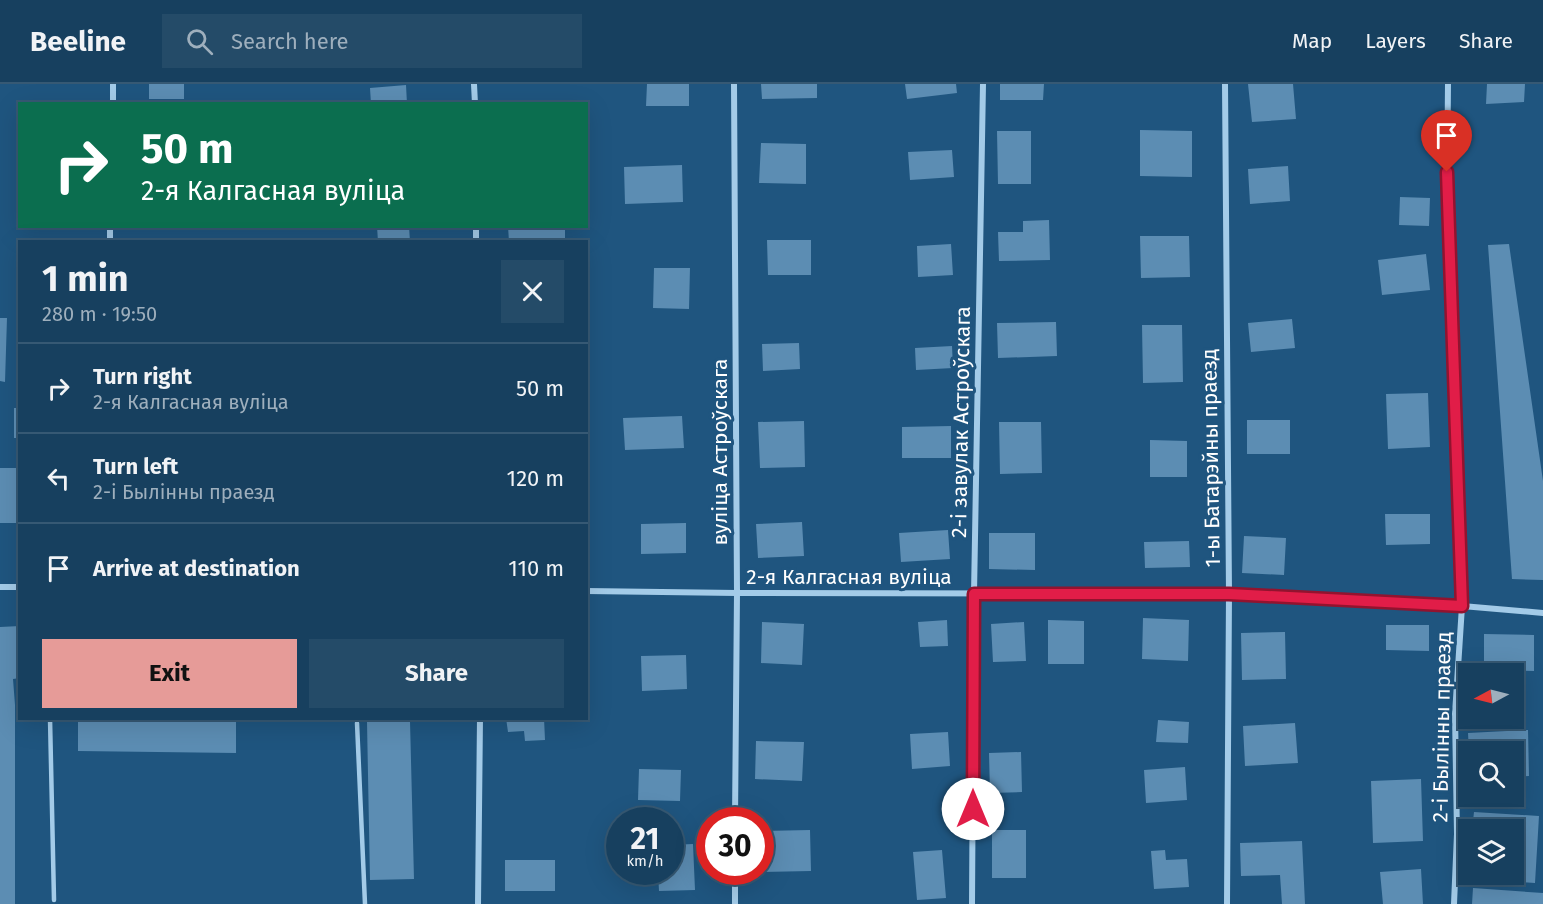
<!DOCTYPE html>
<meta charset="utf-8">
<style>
:root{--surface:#17405f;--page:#244b68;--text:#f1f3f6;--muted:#9eafbd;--line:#365974;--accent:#e69b98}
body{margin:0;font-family:"Fira Sans",sans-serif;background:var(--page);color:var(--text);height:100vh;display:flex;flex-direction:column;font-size:22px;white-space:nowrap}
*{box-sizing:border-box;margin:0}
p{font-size:20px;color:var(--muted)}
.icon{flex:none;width:33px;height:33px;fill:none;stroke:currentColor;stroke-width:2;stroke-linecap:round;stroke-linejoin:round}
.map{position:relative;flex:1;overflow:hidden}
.sheet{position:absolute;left:18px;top:156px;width:570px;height:480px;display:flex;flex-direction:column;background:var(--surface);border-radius:0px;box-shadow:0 6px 24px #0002,0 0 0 2px var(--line)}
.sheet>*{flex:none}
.top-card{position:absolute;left:18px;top:18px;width:570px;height:126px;border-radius:0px;box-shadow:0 6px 24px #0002,0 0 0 2px var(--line);background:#0b6e4f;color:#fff;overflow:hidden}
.needle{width:39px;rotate:263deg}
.controls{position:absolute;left:1458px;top:579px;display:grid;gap:12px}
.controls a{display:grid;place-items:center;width:66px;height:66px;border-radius:0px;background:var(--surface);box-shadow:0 6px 24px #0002,0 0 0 2px var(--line);font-size:30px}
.speed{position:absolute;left:606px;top:723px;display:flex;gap:12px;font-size:30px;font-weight:700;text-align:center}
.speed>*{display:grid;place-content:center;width:78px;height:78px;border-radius:50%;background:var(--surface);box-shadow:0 6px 24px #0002,0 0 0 2px var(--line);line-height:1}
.speed small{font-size:15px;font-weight:400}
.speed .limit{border:9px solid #d22;background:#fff;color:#111}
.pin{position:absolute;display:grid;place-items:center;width:51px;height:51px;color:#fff;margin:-62px -26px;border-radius:50% 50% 50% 0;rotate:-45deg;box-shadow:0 0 6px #0007}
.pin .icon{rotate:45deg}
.me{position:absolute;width:66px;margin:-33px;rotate:0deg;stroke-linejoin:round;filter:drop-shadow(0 0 4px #0008)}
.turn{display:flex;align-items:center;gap:21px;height:126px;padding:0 24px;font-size:27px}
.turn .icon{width:78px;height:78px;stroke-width:2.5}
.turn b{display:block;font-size:42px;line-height:51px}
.round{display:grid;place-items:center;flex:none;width:63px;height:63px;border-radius:0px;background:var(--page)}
.overview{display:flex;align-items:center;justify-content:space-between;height:102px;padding:0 24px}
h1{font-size:36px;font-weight:700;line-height:45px}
.action{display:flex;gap:12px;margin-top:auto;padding:12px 24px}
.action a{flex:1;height:69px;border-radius:0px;background:var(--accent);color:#111;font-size:24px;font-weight:700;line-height:69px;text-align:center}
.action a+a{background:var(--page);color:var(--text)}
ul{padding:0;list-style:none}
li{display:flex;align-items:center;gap:18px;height:90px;padding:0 24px;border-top:2px solid var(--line)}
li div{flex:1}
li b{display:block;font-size:22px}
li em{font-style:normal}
header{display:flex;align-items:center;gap:36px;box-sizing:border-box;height:84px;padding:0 30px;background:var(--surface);border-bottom:2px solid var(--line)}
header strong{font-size:28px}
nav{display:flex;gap:33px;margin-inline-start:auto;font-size:21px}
.search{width:420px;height:54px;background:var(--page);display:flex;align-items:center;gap:15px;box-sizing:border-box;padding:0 21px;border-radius:0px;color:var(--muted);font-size:22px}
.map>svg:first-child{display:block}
.building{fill:#5c8db3}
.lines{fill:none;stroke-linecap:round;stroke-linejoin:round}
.service{stroke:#a3cbe8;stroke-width:4.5}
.minor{stroke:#a3cbe8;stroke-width:6}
.route-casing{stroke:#92132f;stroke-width:15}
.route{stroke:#e11d48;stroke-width:10}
.labels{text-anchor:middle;stroke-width:6;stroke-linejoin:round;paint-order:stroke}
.street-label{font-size:21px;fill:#fff;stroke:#1f557f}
</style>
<header>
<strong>Beeline</strong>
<div class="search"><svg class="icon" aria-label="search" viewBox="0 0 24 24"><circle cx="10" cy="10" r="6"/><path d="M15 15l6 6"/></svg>Search here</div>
<nav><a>Map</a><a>Layers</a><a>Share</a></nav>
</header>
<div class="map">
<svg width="1543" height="820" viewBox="0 0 1543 820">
<rect width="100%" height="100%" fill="#1f557f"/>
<path class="building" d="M 149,0 L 184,0 L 184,15 L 149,15 Z
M 647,0 L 689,0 L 689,22 L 646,22 Z
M 761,0 L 817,0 L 817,14 L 762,15 Z
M 905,0 L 956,0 L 957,9 L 907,15 Z
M 1000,0 L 1044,0 L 1043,16 L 1000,16 Z
M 1248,0 L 1293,0 L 1296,35 L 1252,38 Z
M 1487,0 L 1525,0 L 1524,18 L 1486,20 Z
M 406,1 L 407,20 L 371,20 L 370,4 Z
M 1140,46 L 1192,47 L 1192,93 L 1140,92 Z
M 997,47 L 1031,47 L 1031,100 L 998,100 Z
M 761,59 L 806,60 L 806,100 L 759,99 Z
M 952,66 L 954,93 L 910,96 L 908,68 Z
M 682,81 L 683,118 L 625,120 L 624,83 Z
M 1288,82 L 1290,117 L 1250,120 L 1248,85 Z
M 1400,113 L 1430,114 L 1429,142 L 1399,141 Z
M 1049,136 L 1050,176 L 999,177 L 998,148 L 1023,148 L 1023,137 Z
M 377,142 L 409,142 L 410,158 L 378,158 Z
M 508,142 L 565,142 L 565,155 L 509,158 Z
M 1140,152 L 1189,152 L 1190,193 L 1141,194 Z
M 767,156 L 811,156 L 811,191 L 768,191 Z
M 951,160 L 953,191 L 918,193 L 917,162 Z
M 1509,160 L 1543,397 L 1543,496 L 1512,495 L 1488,161 Z
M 1426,170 L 1430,206 L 1382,211 L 1378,176 Z
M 654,184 L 690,184 L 689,225 L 653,224 Z
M 0,234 L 7,234 L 5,298 L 0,297 Z
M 1292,235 L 1295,264 L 1251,268 L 1248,239 Z
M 1056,238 L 1057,272 L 998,274 L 997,239 Z
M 1142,241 L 1182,241 L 1183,298 L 1143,299 Z
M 799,259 L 800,285 L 763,287 L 762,260 Z
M 952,262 L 953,284 L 916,286 L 915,264 Z
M 16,271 L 20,271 L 20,295 L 16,295 Z
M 1428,309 L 1430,363 L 1388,365 L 1386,310 Z
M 14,324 L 20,324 L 20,354 L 14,354 Z
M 682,332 L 684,364 L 625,366 L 623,334 Z
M 1247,336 L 1290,336 L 1290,370 L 1247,370 Z
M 804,337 L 805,383 L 760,384 L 758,338 Z
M 999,338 L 1041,338 L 1042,389 L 1000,390 Z
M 951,342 L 951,374 L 902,374 L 902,343 Z
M 1150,356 L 1187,357 L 1187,393 L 1150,393 Z
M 0,384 L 20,384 L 20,439 L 0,439 Z
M 1385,430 L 1430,430 L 1430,460 L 1386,461 Z
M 802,438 L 804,472 L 758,474 L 756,440 Z
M 686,439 L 686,469 L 641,470 L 641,440 Z
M 948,446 L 950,475 L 901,478 L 899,449 Z
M 989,449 L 1035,449 L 1035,486 L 989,485 Z
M 1244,452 L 1286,454 L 1284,491 L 1242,489 Z
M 1189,457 L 1190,483 L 1145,484 L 1144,458 Z
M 1143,534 L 1189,536 L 1188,577 L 1142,575 Z
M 947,536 L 948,562 L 920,563 L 918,538 Z
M 1048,536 L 1084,537 L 1084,580 L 1048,580 Z
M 762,538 L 804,540 L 802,581 L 761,579 Z
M 1024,538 L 1026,577 L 993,578 L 991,540 Z
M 1386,541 L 1429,541 L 1429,567 L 1386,566 Z
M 20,542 L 20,594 L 13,595 L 15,621 L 15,820 L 0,820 L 0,543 Z
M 1285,548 L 1286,595 L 1242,596 L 1241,549 Z
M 1484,550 L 1534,551 L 1534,587 L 1484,586 Z
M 686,571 L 687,605 L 642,607 L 641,572 Z
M 78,634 L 236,634 L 236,669 L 78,667 Z
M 506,634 L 544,634 L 545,656 L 525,657 L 524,647 L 508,648 Z
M 1158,636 L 1189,638 L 1188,659 L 1156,658 Z
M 410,637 L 414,795 L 370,796 L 367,638 Z
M 1295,639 L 1298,679 L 1245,682 L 1243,642 Z
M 1528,646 L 1529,692 L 1514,693 L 1514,668 L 1469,668 L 1468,649 Z
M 948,648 L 950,682 L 912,685 L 910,650 Z
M 756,657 L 804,658 L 802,697 L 755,695 Z
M 1021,668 L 1022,708 L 990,709 L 989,669 Z
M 1185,683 L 1187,716 L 1146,719 L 1144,686 Z
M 639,685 L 681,686 L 680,717 L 638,716 Z
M 1421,695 L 1423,757 L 1373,759 L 1371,697 Z
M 1474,728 L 1539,732 L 1535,799 L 1469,795 L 1470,790 L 1514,790 L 1514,746 L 1472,746 Z
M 810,746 L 811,787 L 760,788 L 760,747 Z
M 992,746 L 1026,746 L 1026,794 L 992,794 Z
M 1302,757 L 1305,820 L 1282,820 L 1280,791 L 1241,792 L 1240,759 Z
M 693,760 L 695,806 L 659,807 L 658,788 L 670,788 L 670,761 Z
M 942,766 L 946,814 L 917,816 L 913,768 Z
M 1165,766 L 1166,776 L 1187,775 L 1189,803 L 1154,805 L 1151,767 Z
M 505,776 L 555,776 L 555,807 L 505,807 Z
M 1421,785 L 1423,820 L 1383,820 L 1380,788 Z
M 1473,804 L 1543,809 L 1543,820 L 1472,820 Z"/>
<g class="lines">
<path class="service" d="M 50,634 L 54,816
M 357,639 L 365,820"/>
<path class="minor" d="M 474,0 L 475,20
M 734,0 L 737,509 L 735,736
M 1225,0 L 1229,510 L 1227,820
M 1448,0 L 1447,110 L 1462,522 L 1455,630 L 1457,750 L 1454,820
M 113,20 L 113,0
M 476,142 L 476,158
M 110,158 L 110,142
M 0,503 L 20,503
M 586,507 L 737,509 L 1229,510 L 1462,522 L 1543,529
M 478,820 L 480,634
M 735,820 L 735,788
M 972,820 L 974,510 L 983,0"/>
</g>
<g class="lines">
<g class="route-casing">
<path id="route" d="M 973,725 L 974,510 L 1229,510 L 1462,522 L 1447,88"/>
</g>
<use href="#route" class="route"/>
</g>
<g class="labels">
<g class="street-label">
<text transform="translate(961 338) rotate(-89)" y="7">2-і завулак Астроўскага</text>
<text transform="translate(720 368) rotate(-90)" y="7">вуліца Астроўскага</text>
<text transform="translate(1211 374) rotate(-91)" y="7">1-ы Батарэйны праезд</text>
<text x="849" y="500">2-я Калгасная вуліца</text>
<text transform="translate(1442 643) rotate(-89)" y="7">2-і Былінны праезд</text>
</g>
</g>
</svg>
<div class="controls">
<a><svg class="needle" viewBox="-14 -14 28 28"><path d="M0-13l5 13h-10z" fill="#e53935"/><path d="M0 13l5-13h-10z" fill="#9eafbd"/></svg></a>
<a><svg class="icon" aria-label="search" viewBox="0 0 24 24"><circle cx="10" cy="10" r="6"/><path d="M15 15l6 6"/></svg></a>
<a><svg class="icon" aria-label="layers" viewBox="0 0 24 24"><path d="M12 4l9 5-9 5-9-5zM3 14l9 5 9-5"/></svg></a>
</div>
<div class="speed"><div>21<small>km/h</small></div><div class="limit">30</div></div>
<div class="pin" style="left:1447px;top:88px;background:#d93025"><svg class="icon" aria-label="arrive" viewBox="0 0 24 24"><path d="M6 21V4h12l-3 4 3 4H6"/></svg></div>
<svg class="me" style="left:973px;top:725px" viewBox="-20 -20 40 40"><circle r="19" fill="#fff"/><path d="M0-13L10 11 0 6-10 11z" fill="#e11d48"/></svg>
<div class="top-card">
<div class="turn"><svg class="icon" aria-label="right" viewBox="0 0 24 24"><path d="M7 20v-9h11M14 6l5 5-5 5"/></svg><div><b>50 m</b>2-я Калгасная вуліца</div></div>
</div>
<section class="sheet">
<div class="overview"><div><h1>1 min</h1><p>280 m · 19:50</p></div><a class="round"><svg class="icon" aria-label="close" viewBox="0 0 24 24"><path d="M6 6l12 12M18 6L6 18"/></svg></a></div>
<ul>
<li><svg class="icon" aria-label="right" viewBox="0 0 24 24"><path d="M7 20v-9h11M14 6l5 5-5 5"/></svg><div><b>Turn right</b><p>2-я Калгасная вуліца</p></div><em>50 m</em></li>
<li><svg class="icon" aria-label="left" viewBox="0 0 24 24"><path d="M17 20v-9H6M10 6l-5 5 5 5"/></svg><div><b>Turn left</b><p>2-і Былінны праезд</p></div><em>120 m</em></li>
<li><svg class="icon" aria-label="arrive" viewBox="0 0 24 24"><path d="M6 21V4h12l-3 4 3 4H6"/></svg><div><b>Arrive at destination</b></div><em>110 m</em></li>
</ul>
<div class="action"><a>Exit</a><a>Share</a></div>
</section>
</div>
